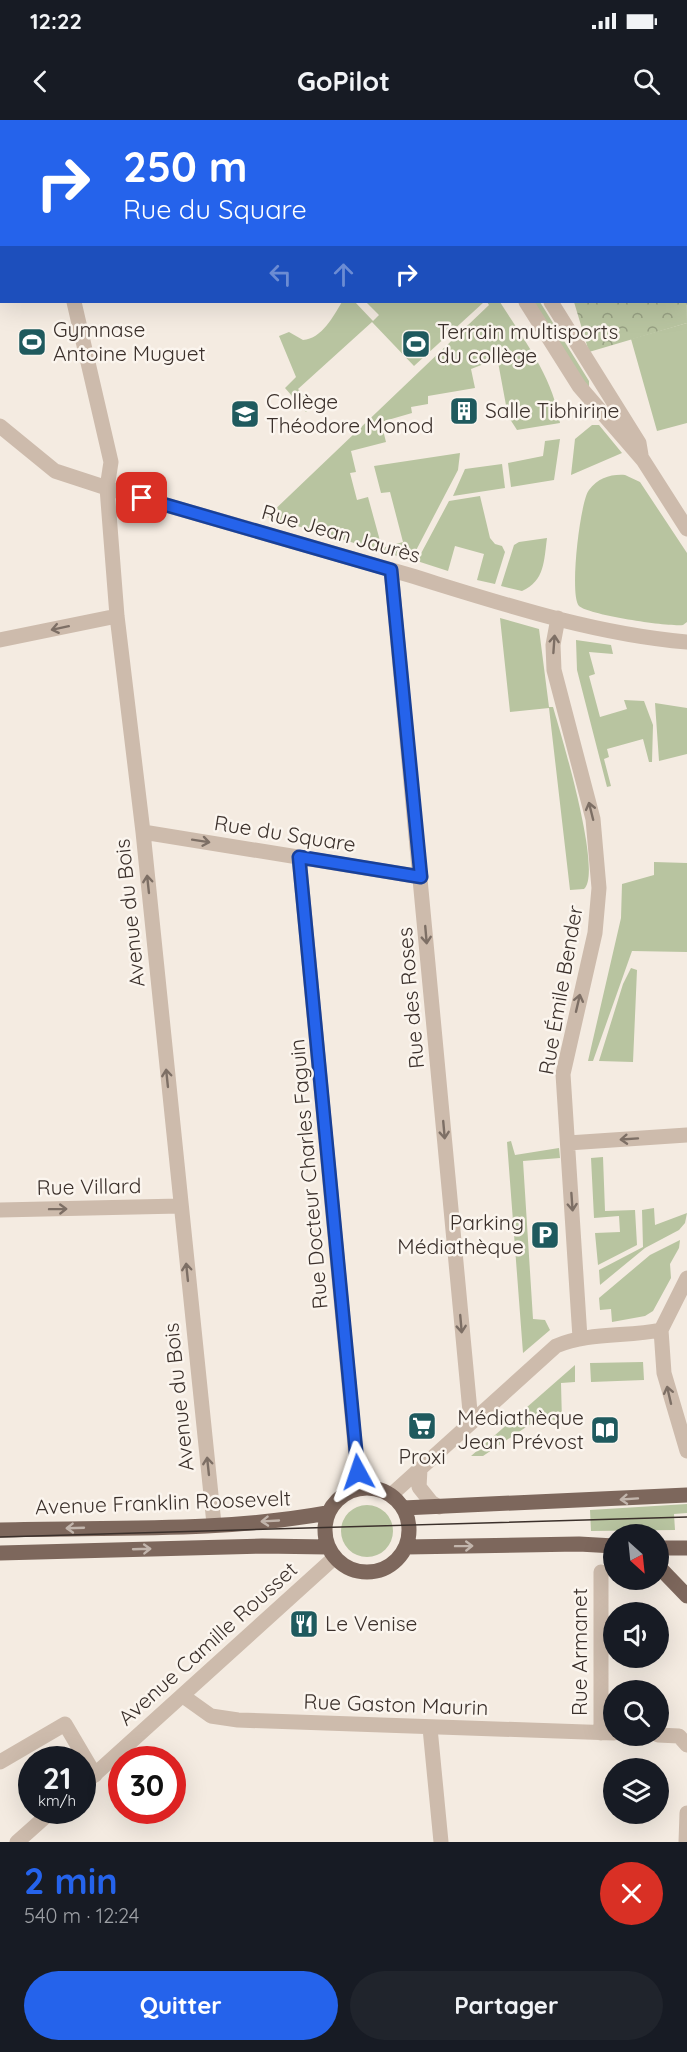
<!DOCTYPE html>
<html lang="fr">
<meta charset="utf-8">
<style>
:root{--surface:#171b24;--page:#20242c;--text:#f1f3f6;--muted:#9ea1a6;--accent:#2563eb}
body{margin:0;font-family:Quicksand,sans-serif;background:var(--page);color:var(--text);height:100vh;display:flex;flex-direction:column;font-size:22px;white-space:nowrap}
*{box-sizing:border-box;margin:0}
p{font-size:20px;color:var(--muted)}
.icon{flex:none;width:33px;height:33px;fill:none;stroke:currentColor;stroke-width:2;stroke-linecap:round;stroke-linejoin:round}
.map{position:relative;height:1722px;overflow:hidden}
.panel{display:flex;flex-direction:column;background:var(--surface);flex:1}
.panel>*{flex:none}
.hud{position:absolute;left:0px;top:0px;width:687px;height:183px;box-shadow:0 6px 24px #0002;background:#2563eb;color:#fff;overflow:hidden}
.needle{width:39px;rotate:153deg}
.controls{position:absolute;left:603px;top:1404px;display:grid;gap:12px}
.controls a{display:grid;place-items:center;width:66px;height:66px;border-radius:50%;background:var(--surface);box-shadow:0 6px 24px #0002;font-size:30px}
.speed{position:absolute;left:18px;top:1626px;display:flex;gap:12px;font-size:30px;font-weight:700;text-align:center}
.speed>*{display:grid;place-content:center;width:78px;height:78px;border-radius:50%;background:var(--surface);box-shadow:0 6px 24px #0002;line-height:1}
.speed small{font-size:15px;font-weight:400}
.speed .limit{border:9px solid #d22;background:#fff;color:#111}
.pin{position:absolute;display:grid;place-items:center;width:51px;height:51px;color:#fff;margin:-26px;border-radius:12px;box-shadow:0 3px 9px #0006}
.me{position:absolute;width:66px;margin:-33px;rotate:355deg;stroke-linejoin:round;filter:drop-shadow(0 0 4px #0008)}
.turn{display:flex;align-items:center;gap:21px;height:126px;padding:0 24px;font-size:27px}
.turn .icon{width:78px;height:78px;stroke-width:2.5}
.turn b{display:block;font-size:42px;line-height:51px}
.lanes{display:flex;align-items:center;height:57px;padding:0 24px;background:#0003;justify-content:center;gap:30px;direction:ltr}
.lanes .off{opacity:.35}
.round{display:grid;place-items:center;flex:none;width:63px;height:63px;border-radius:32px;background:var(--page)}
.overview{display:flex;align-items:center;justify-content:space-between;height:102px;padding:0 24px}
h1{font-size:36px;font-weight:700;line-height:45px;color:var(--accent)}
.action{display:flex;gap:12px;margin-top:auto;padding:12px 24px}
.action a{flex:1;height:69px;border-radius:36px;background:var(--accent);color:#fff;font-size:24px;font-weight:700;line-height:69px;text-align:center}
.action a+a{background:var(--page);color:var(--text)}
.status{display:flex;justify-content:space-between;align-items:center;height:42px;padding:0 30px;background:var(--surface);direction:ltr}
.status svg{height:16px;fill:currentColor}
header{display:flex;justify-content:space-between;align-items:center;height:78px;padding:0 24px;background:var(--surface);font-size:27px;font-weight:700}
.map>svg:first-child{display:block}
.green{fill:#b8c4a0}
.forest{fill:url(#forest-crowns)}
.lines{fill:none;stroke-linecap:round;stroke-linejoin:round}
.minor{stroke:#cdbbac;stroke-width:15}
.major{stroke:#7d675c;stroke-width:15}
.tram{stroke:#3b302b;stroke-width:1.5}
.oneway{stroke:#7d6f65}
.oneway2{stroke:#c2b5ac}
.route-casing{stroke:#184099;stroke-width:15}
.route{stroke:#2563eb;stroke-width:10}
.labels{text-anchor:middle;stroke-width:5;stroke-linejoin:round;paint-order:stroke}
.poi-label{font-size:21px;fill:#3b302b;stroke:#fbf5ee;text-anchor:start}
.street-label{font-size:21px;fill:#3b302b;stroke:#fbf5ee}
</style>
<div class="status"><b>12:22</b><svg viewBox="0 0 49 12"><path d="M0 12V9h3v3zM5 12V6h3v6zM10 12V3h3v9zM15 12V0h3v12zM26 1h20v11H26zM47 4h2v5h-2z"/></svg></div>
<header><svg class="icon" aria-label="back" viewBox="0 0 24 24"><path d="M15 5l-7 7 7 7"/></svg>GoPilot<svg class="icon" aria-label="search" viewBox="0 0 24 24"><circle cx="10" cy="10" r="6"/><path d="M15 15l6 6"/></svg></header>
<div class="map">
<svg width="687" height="1722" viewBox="0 0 687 1722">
<defs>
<pattern id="forest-crowns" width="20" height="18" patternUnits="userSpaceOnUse" patternTransform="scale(1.5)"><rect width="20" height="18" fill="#b8c4a0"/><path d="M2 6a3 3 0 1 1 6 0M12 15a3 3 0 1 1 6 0" fill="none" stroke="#97a083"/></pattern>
</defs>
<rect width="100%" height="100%" fill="#f4ebe1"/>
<path class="green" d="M 342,182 L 355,182 L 373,201 L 379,195 L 366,182 L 484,182 L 414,246 L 372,202 L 298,269 L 313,285 L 306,292 L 285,268 L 296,257 L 279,216 L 289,212 L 303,220 C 322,219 334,195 342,182 Z
M 487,182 L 500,182 C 524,220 553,257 560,303 L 517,310 L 508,296 L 498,242 L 489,242 L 471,249 L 475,268 L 428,276 L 428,284 L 411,287 L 412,293 L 381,302 L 386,322 L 351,331 L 356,352 L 350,353 L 357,380 L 368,377 L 382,428 L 403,422 L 390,372 L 381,373 L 374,346 L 460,333 L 458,350 L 411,440 L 267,397 L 489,185 Z
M 532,182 L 540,182 L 589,261 L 589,267 L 586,267 Z
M 687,203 L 687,303 L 657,311 L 631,219 Z
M 592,305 L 599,305 L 622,333 L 571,355 L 575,319 Z
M 560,319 L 554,360 L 511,367 L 508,343 L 543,336 L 545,321 Z
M 502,344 L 505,368 L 453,376 L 465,349 Z
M 625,355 L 640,362 L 687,433 L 687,502 L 683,505 C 669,507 589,495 579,486 C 569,476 580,381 589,370 C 598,358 611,354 625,355 Z
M 480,376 L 490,418 L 495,424 L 502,426 L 505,432 L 495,464 L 477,460 L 484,434 L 455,426 L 448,451 L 417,441 L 449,381 Z
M 547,418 C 544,440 545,461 522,471 L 501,466 L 514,425 L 519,422 Z
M 500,498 L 539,509 L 549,587 L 553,587 C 561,614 603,753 584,769 L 570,770 L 549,588 L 510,592 Z
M 576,520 L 611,525 L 613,534 L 589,532 L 595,554 L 589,556 L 600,597 L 627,589 L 624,580 L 644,581 L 653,605 L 652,642 L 649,642 L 643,619 L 607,629 L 609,637 L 604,639 L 611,666 L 607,667 L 577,550 Z
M 655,583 L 687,588 L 687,634 L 659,641 Z
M 654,742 L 687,743 L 687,832 L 632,831 L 593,941 L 588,941 L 621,798 L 622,764 L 654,755 Z
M 631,848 L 637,850 L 633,942 L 599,941 L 623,864 Z
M 511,1021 L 515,1035 L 559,1028 L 560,1038 L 523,1041 L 533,1199 L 545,1200 L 550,1210 L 523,1233 L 507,1022 Z
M 603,1037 L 605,1091 L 635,1090 L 637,1125 L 598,1145 L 595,1113 L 620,1112 L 619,1096 L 594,1098 L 591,1038 Z
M 654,1088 L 655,1105 L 687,1093 L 685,1103 L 679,1110 L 645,1128 L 600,1165 L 599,1150 L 643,1127 L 642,1090 Z
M 680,1120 L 679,1128 L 670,1144 L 671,1158 L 653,1191 L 645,1196 L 612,1202 L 611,1189 L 600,1190 L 599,1178 L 650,1135 Z
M 643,1242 L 644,1260 L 591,1262 L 590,1243 Z
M 575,1245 L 575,1262 L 561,1263 L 562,1302 L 541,1297 L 483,1336 L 471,1336 Z
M 687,1384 L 687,1393 L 674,1394 L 675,1410 L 591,1411 L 590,1390 Z
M341 1411a26 26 0 1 1 52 0a26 26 0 1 1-52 0Z"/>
<path class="forest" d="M 686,70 L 687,203 L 589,232 L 574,182 L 686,182 Z"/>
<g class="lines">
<path class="minor" d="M 29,0 L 30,2
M 413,0 L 414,2
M 437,0 L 438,2
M 82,2 L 88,0
M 0,114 L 2,113
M 74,182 L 111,342 L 107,368 L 117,496 L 143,712 L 214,1404
M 526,182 L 579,266 L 643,340 L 687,409
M 551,182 L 639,323 L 641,335
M 0,306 L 55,351 L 107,368 C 207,397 308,425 409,455 C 500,483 592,514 687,522
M 391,450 L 471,1302
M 558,498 L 553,525 L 554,550 L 593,699 L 599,768 L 595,813 L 563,954 L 580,1218
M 0,520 L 117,496
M 143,712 L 421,757
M 299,737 L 359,1368
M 568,1023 L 687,1015
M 0,1090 L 180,1086
M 687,1158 L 661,1210 L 664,1253 L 687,1331
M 420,1349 L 419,1367 L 431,1382 L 439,1387
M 391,1375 L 556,1226 C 588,1212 627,1217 661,1210
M 183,1576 L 211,1596 L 238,1600 L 614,1613
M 430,1608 L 441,1722
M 601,1613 L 601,1452
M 658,1615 L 679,1616 L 687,1625
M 0,1642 L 65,1604 L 95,1655
M 82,1666 L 334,1438
M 17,1722 L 53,1690
M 686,1722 L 687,1693"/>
<path class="major" d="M325 1410a42 42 0 1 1 84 0a42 42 0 1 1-84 0Z
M 403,1388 L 687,1375
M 0,1410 C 106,1407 224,1412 327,1393
M 406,1427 L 579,1424 L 614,1426
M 658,1428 L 687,1428
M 0,1433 L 262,1426 L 328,1427
M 658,1446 L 687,1476"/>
<path class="tram" d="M 0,1417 L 687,1397"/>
</g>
<defs><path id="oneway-shaft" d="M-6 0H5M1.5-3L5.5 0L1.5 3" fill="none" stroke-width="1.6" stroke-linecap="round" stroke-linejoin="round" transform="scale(1.5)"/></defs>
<g class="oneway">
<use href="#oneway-shaft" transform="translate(60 508) rotate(168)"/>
<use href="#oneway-shaft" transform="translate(554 524) rotate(-86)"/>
<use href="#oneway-shaft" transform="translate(591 691) rotate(-104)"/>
<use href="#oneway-shaft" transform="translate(201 721) rotate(9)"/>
<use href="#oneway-shaft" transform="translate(148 764) rotate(-96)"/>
<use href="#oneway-shaft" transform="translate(426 815) rotate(85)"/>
<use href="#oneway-shaft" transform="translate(578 883) rotate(-77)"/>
<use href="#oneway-shaft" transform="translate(167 958) rotate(-96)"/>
<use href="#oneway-shaft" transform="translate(444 1010) rotate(85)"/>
<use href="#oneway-shaft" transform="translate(629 1019) rotate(176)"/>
<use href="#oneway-shaft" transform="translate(572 1082) rotate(86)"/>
<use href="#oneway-shaft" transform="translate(58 1089) rotate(-1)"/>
<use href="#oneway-shaft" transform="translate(187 1152) rotate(-96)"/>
<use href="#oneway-shaft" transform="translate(461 1204) rotate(85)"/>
<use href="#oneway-shaft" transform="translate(669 1275) rotate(-103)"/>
<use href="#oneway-shaft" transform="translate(208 1346) rotate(-96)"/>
</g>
<g class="oneway2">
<use href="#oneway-shaft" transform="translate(629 1379) rotate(176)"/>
<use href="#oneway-shaft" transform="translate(270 1401) rotate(177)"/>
<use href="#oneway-shaft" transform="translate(75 1408) rotate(178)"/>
<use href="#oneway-shaft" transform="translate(464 1426) rotate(-1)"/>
<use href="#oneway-shaft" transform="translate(142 1429) rotate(-2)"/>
</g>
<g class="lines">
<g class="route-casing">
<path id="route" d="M 142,378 L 391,450 L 421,757 L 299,737 L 358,1352"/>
</g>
<use href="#route" class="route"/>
</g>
<defs>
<g id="stadium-square" transform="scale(1.5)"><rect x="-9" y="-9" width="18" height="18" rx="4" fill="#1f5a5e" stroke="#fbf5ee"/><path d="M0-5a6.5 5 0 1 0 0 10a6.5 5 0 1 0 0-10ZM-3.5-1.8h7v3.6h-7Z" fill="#fff"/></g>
<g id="building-square" transform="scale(1.5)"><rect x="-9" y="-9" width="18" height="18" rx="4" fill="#1f5a5e" stroke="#fbf5ee"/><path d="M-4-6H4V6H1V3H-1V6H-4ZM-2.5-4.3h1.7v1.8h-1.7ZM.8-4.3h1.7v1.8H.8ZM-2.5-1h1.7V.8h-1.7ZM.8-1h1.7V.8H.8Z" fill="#fff"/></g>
<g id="school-square" transform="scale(1.5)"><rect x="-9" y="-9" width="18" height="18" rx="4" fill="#1f5a5e" stroke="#fbf5ee"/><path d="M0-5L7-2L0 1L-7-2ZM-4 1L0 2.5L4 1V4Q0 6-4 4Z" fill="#fff"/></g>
<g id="parking-square" transform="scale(1.5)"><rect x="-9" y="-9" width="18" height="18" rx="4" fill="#1f5a5e" stroke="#fbf5ee"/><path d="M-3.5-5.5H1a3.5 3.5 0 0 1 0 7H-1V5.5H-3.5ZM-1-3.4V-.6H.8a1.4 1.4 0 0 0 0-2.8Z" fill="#fff"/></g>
<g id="supermarket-square" transform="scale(1.5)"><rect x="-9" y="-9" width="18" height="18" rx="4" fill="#1f5a5e" stroke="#fbf5ee"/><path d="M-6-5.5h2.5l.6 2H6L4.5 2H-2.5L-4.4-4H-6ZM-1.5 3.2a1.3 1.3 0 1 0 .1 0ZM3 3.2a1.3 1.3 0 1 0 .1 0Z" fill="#fff"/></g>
<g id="library-square" transform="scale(1.5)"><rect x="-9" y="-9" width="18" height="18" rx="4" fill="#1f5a5e" stroke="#fbf5ee"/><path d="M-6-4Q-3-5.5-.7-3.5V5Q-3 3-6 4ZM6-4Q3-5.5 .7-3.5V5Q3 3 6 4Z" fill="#fff"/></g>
<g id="restaurant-square" transform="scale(1.5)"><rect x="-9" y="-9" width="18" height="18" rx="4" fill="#1f5a5e" stroke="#fbf5ee"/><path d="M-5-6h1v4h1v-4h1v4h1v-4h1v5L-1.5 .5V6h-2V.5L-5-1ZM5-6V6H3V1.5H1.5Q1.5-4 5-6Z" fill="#fff"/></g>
</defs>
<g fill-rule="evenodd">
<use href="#stadium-square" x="32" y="222"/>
<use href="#stadium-square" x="416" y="224"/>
<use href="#building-square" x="464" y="291"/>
<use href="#school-square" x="245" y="294"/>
<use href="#parking-square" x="545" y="1115"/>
<use href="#supermarket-square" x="422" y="1306"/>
<use href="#library-square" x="605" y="1310"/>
<use href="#restaurant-square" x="304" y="1504"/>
</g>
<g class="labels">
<g class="poi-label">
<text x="53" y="217">Gymnase<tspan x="53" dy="24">Antoine Muguet</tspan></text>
<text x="437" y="219">Terrain multisports<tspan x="437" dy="24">du collège</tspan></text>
<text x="266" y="289">Collège<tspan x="266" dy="24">Théodore Monod</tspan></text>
<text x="485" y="298">Salle Tibhirine</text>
<text x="524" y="1110" text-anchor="end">Parking<tspan x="524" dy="24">Médiathèque</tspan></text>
<text x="584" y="1305" text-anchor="end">Médiathèque<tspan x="584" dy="24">Jean Prévost</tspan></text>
<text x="422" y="1344" text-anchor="middle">Proxi</text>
<text x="325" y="1511">Le Venise</text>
</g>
<g class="street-label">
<text transform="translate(341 414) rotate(16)" y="7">Rue Jean Jaurès</text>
<text transform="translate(285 714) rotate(9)" y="7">Rue du Square</text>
<text transform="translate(130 793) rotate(-96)" y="7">Avenue du Bois</text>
<text transform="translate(561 870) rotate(-80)" y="7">Rue Émile Bender</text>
<text transform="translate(411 878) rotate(-95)" y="7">Rue des Roses</text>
<text transform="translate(309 1054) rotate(-95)" y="7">Rue Docteur Charles Faguin</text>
<text transform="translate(89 1067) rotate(-1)" y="7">Rue Villard</text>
<text transform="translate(179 1277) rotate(-96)" y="7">Avenue du Bois</text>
<text transform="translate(163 1383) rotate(-2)" y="7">Avenue Franklin Roosevelt</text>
<text transform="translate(208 1524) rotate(-42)" y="7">Avenue Camille Rousset</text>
<text transform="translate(580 1532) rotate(-90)" y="7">Rue Armanet</text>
<text transform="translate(396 1585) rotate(2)" y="7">Rue Gaston Maurin</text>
</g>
</g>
</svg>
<div class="controls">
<a><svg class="needle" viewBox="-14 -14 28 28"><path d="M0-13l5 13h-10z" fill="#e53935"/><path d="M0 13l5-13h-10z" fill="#9ea1a6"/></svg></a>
<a><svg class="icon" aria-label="sound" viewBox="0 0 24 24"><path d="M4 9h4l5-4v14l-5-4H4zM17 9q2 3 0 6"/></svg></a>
<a><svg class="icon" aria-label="search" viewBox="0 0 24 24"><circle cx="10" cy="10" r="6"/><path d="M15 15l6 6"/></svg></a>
<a><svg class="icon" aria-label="layers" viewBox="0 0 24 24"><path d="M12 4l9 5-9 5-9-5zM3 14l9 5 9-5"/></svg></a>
</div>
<div class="speed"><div>21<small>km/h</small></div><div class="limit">30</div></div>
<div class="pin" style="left:142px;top:378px;background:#d93025"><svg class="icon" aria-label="arrive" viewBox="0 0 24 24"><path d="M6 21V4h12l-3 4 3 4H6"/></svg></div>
<svg class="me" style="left:358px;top:1352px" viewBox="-20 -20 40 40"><path d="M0-17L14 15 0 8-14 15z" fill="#2563eb" stroke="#fff" stroke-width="4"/></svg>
<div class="hud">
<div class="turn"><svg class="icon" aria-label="right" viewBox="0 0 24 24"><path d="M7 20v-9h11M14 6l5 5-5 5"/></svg><div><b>250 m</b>Rue du Square</div></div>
<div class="lanes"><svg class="icon off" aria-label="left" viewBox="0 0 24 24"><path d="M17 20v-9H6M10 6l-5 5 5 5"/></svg><svg class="icon off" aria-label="ahead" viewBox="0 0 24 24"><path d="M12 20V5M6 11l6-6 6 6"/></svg><svg class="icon" aria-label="right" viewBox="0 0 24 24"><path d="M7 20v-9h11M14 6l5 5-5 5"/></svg></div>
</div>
</div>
<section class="panel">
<div class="overview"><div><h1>2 min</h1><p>540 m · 12:24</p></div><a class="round" style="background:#d93025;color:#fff"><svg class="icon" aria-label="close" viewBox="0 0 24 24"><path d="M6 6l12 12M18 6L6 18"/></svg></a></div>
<div class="action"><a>Quitter</a><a>Partager</a></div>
</section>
